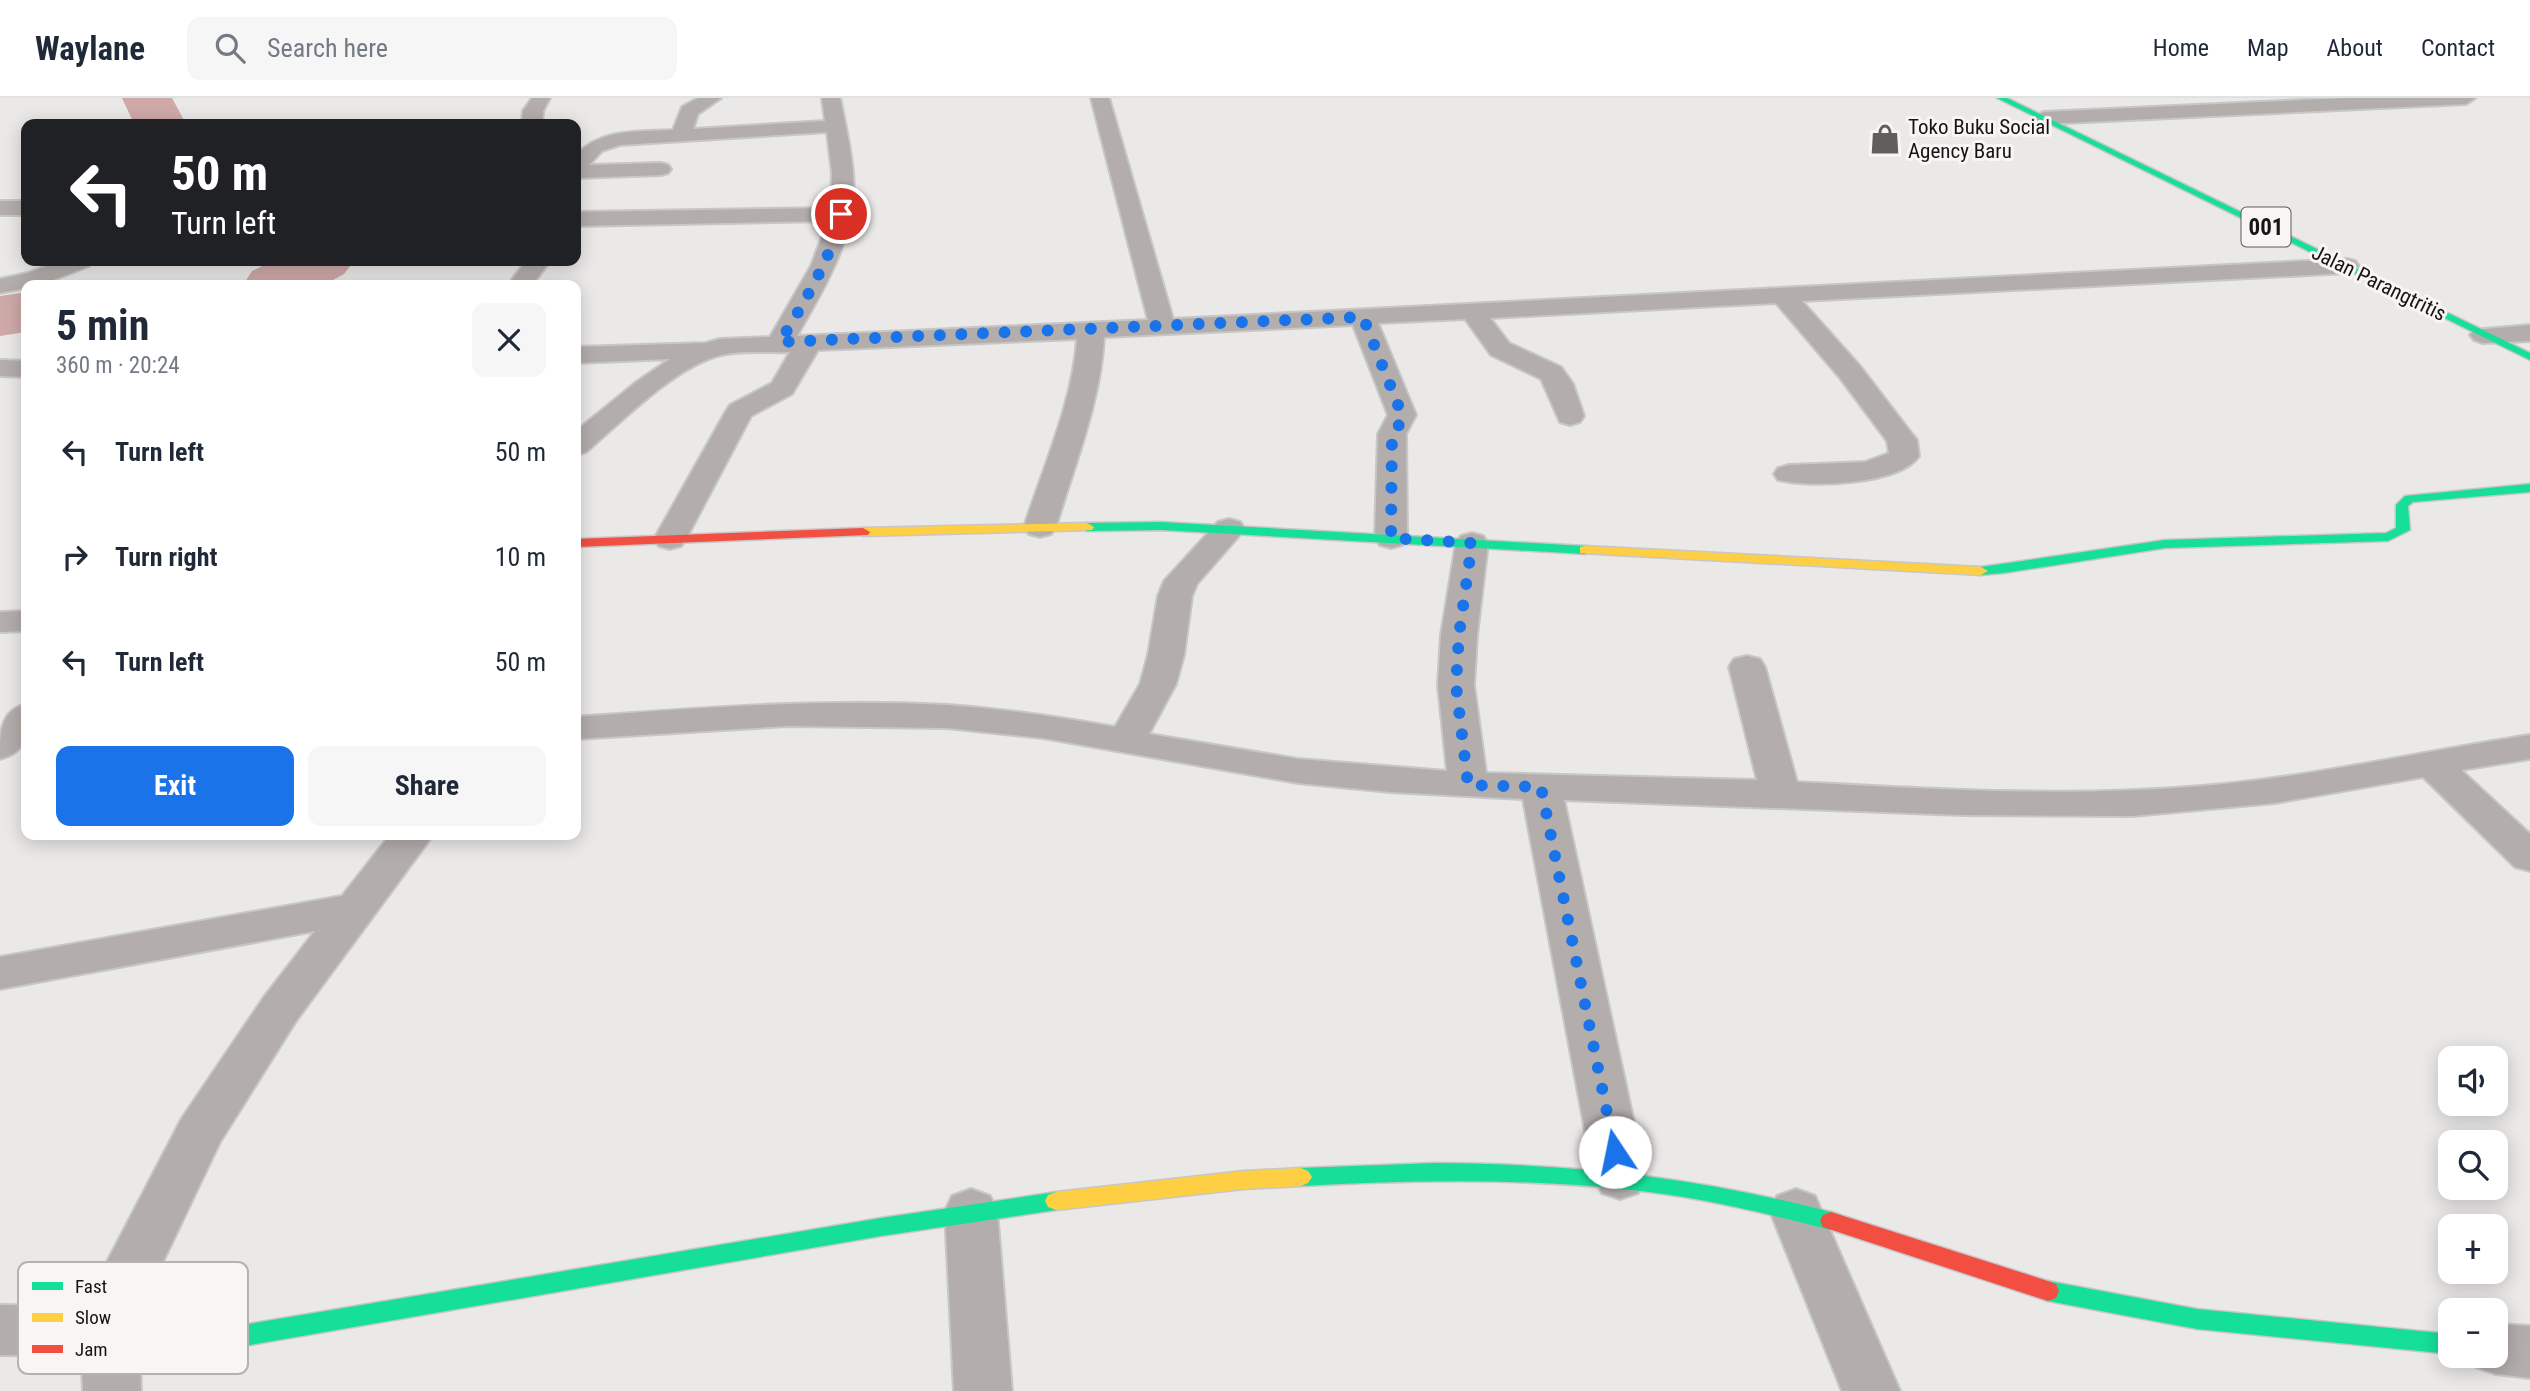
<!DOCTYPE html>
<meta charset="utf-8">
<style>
:root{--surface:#fff;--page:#f6f6f7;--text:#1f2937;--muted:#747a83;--line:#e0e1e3;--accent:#1a73e8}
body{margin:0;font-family:"Roboto Condensed",sans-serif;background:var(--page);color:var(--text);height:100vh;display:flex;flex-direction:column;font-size:26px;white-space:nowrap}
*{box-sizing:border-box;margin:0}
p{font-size:23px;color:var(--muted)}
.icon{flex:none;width:38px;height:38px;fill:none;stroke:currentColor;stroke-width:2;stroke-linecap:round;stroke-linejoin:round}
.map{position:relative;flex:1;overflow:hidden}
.details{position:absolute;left:21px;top:182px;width:560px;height:560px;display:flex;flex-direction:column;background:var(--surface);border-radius:14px;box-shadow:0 4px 18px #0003}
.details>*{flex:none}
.banner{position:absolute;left:21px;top:21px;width:560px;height:147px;border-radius:14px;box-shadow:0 4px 18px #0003;background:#202124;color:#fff;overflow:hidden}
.controls{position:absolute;left:2438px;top:948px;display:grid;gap:14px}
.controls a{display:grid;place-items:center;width:70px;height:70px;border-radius:14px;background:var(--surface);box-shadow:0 4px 18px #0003;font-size:35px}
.pin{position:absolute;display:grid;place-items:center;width:60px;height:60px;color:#fff;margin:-30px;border:4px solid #fff;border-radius:50%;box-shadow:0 2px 7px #0007}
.me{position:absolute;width:77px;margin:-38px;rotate:349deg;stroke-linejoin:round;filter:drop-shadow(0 0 5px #0008)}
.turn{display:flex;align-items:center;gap:24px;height:147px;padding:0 35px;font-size:32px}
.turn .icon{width:91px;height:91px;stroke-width:2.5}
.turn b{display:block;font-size:49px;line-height:60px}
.round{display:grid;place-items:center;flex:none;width:74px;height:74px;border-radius:14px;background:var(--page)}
.headline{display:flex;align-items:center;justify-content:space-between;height:119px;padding:0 35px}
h1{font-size:42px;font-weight:700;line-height:52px}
.button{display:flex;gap:14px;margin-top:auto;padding:14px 35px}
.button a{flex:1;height:80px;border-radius:14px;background:var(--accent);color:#fff;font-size:28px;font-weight:700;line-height:80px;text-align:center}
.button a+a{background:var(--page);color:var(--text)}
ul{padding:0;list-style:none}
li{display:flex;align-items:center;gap:21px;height:105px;padding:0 35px}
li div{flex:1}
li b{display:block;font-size:26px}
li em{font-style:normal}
header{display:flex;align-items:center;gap:42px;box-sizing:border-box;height:98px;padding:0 35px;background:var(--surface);border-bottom:2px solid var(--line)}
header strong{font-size:33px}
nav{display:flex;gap:38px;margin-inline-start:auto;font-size:24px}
.search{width:490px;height:63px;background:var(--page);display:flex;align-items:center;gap:18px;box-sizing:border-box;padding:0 24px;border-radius:14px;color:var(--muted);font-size:26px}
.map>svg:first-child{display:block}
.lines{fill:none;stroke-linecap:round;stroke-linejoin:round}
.river{fill:#cea9a8;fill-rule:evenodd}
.street-casing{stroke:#c8c7c7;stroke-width:4}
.fast-casing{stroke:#c8c7c7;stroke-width:3}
.slow-casing{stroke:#c8c7c7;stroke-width:3}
.jam-casing{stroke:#c8c7c7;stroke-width:3}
.street{fill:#b3adac;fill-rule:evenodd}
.fast{fill:#16e098;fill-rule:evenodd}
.slow{fill:#ffcf43;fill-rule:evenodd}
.jam{fill:#f24e42;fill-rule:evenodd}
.route{stroke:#1a73e8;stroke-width:12;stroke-dasharray:0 21.6}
.labels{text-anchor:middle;stroke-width:6;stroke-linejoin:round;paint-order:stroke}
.far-poi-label{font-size:21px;fill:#161414;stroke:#f9f5f5;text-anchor:start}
.far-street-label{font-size:21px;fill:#161414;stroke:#f9f5f5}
.shield{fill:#f9f5f5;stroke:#5a5858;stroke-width:2}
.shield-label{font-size:23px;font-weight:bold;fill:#161414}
.key{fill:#f9f5f5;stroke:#b5b2b2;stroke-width:2}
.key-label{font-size:19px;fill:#161414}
</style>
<header>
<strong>Waylane</strong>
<div class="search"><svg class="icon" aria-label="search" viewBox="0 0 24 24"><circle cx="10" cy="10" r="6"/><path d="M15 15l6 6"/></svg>Search here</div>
<nav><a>Home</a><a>Map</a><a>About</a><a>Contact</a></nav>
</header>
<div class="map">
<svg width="2530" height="1293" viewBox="0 0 2530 1293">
<rect width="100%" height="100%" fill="#ebe9e8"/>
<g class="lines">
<path class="river" d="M 122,0 L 172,0 L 186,26 L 134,26 Z
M 273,163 L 354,163 L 344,176 L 324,187 L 243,187 L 252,173 Z
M 26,194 L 26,234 L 0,238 L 0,198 Z"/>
<g class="street-casing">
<path id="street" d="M 532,0 L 550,0 L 543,13 L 542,26 L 522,26 L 523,13 Z
M 698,0 L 721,0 L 698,16 L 693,31 L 825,23 L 822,0 L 840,0 C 845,25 851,50 853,76 C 858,136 826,187 797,238 L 1148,222 L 1091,0 L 1109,0 L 1173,221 L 2347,161 L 2355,163 L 2359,168 L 2355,173 L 2347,175 L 1802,203 L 1860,268 L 1912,336 L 1917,342 L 1919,358 C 1899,387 1810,390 1778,382 L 1774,376 L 1778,370 L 1789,367 L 1865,364 L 1889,355 L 1887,343 L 1840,280 L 1776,205 L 1490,220 L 1509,245 L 1561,269 L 1573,286 L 1584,318 L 1580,324 L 1570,327 L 1560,324 L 1541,281 L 1491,257 L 1465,221 L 1378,225 L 1416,317 L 1406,336 L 1407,440 L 1402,447 L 1391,450 L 1380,447 L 1375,440 L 1378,336 L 1388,317 L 1353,227 L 1104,239 C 1101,303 1074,368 1056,429 L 1051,436 L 1040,439 L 1029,436 L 1024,429 C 1043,370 1073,303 1077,241 L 818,252 L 792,296 L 751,318 L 686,441 L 681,448 L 670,451 L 659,448 L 654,441 L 726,313 L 730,307 L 772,285 L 790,254 C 768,255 742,252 721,257 C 674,269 623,323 586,354 L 576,357 L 576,333 L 635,285 L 670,261 L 576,265 L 576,249 L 706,245 L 720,241 L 770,239 L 811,168 L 828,123 L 576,128 L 576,114 L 831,110 L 831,107 L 832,75 L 827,34 L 620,47 L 602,53 L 589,67 L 661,65 L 668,67 L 671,71 L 668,75 L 661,77 L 576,80 L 576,57 C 602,30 637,34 673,32 L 682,9 Z
M 2347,0 L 2475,0 L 2466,6 L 2043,26 L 2033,20 L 2043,14 Z
M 0,103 L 26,103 L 26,117 L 0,117 Z
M 60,163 L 93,163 L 89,168 L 43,186 L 26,187 L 26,190 L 0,195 L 0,181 L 28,175 Z
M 526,163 L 550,163 L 532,187 L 508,187 Z
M 2530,227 L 2530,243 L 2483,245 L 2474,242 L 2470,237 L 2474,232 Z
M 0,262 L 26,263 L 26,279 L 0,278 Z
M 1229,421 L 1240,424 L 1245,431 L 1197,486 L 1192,498 L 1184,557 L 1176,586 L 1149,636 L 1298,661 L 1447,673 L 1438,587 L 1441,537 L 1456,445 L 1461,438 L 1472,435 L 1483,438 L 1488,445 L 1477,537 L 1474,587 L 1486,675 L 1757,682 L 1729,569 L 1734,561 L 1747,558 L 1760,561 L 1765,569 L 1797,684 C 1927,691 2059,699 2189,689 C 2305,681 2417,654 2530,637 L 2530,661 L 2461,672 L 2530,736 L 2530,773 L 2515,769 L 2423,679 L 2275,705 L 2132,718 L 1962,717 L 1564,702 L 1646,1080 L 1638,1095 L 1620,1101 L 1602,1095 L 1594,1080 L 1523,701 L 1390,694 L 1298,685 L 1043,640 L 947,630 L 788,628 L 576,641 L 576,619 C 699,610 823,600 947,607 C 1003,611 1059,619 1115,629 L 1140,586 L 1148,557 L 1158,498 L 1164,483 L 1218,424 Z
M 26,513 L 26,533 L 0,534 L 0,514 Z
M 26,606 C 27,632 31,653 0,661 C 0,634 0,613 26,606 Z
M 390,737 L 433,737 L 296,923 L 220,1044 L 128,1237 L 140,1260 L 141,1293 L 83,1293 L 82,1267 L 79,1262 L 63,1258 L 0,1257 L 0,1207 L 63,1208 L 82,1212 L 182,1020 L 264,899 L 315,833 L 0,891 L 0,859 L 342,798 Z
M 971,1091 L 990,1098 L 997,1113 L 1012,1293 L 954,1293 L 945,1113 L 952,1098 Z
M 1796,1091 L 1815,1098 L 1900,1293 L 1842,1293 L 1770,1113 L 1777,1098 Z
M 2496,1226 L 2530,1228 L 2530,1280 L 2496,1276 L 2476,1269 L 2471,1258 L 2496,1258 Z"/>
</g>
<g class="fast-casing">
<path id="fast" d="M 1997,0 L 2007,0 L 2530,255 L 2530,262 Z
M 2530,386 L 2530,394 L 2413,404 L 2408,408 L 2410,432 L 2388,443 L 2165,450 L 2004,475 L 1981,477 L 1974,473 L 1981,469 L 2165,442 L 2386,435 L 2396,430 L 2396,407 L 2405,398 Z
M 1161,424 L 1585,448 L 1592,452 L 1585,456 L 1161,432 L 1087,433 L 1080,429 L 1087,425 Z
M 1435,1065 C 1576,1066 1695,1079 1831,1114 L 1839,1117 L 1842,1123 L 1839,1129 L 1831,1132 C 1765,1115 1700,1099 1632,1092 C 1522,1080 1412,1082 1301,1088 L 1294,1085 L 1290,1079 L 1294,1073 L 1301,1070 Z
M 1056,1094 L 1064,1097 L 1067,1103 L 1064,1109 L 1056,1112 L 881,1138 L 111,1271 L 103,1267 L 99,1260 L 103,1253 L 111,1249 L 881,1120 Z
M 2048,1183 L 2197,1211 L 2450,1236 L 2450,1256 L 2197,1231 L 2048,1203 L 2040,1200 L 2037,1193 L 2040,1186 Z"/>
</g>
<g class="slow-casing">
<path id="slow" d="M 1087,425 L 1094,429 L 1092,432 L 863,438 L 856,434 L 863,430 Z
M 1585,448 L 1981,469 L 1988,473 L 1981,477 L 1580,455 L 1580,449 Z
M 1301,1070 L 1308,1073 L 1312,1079 L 1308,1085 L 1301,1088 L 1244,1091 L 1056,1112 L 1048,1109 L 1045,1103 L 1048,1097 L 1056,1094 L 1244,1073 Z"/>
</g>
<g class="jam-casing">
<path id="jam" d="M 863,430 L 870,434 L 868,437 L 576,449 L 576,441 Z
M 1831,1114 L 2048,1183 L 2056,1186 L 2059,1193 L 2056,1200 L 2048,1203 L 1823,1129 L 1820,1123 L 1823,1117 Z"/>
</g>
<use href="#street" class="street"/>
<use href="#fast" class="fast"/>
<use href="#slow" class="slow"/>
<use href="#jam" class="jam"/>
</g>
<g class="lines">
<path class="route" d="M 841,116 C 833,158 802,208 780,244 L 1363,219 L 1402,317 L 1399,327 L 1392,336 L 1391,440 L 1472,445 L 1459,537 L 1456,587 L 1468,687 L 1541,689 L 1615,1054"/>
</g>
<defs>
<g id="shop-bare" transform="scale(2.415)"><path d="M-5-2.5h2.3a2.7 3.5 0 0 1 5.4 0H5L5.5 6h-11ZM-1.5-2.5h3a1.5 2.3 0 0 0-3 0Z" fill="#615f5e" stroke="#f9f5f5" stroke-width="2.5" paint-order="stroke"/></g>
</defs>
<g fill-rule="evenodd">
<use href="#shop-bare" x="1885" y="41"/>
</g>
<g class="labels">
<g class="far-poi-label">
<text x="1908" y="36">Toko Buku Social<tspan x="1908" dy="24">Agency Baru</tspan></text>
</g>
<g class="far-street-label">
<text transform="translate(2379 185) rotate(26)" y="7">Jalan Parangtritis</text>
</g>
<rect class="shield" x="2241.5" y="109.5" width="49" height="39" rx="5"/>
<g class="shield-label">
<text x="2266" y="137">001</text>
</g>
</g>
<rect x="18" y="1164" width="230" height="112" rx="10" class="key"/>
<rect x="32" y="1184" width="31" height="8" fill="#16e098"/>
<rect x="32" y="1215" width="31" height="9" fill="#ffcf43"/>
<rect x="32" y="1247" width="31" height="8" fill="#f24e42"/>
<g class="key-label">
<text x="75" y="1195">Fast</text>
<text x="75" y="1226">Slow</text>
<text x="75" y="1258">Jam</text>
</g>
</svg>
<div class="controls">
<a><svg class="icon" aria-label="sound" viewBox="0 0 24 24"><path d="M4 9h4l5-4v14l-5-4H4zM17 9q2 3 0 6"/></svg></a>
<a><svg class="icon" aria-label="search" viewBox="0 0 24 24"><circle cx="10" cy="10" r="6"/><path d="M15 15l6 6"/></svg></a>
<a>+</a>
<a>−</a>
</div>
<div class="pin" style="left:841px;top:116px;background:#d93025"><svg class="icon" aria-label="arrive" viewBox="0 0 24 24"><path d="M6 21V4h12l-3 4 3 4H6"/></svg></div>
<svg class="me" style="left:1615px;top:1054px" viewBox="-20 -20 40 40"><circle r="19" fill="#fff"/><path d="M0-13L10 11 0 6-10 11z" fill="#1a73e8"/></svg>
<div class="banner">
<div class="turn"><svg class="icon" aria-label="left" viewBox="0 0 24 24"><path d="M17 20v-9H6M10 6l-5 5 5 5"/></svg><div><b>50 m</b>Turn left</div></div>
</div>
<section class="details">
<div class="headline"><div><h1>5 min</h1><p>360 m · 20:24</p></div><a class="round"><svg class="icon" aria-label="close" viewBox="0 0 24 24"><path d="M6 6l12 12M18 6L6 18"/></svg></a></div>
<ul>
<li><svg class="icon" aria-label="left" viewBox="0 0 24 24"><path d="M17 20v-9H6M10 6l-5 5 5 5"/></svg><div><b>Turn left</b></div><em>50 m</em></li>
<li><svg class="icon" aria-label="right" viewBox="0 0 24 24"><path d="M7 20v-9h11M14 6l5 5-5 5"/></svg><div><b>Turn right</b></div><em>10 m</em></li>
<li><svg class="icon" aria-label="left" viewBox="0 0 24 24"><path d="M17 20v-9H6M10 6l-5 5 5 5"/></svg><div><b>Turn left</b></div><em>50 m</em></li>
</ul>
<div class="button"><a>Exit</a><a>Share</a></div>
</section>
</div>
